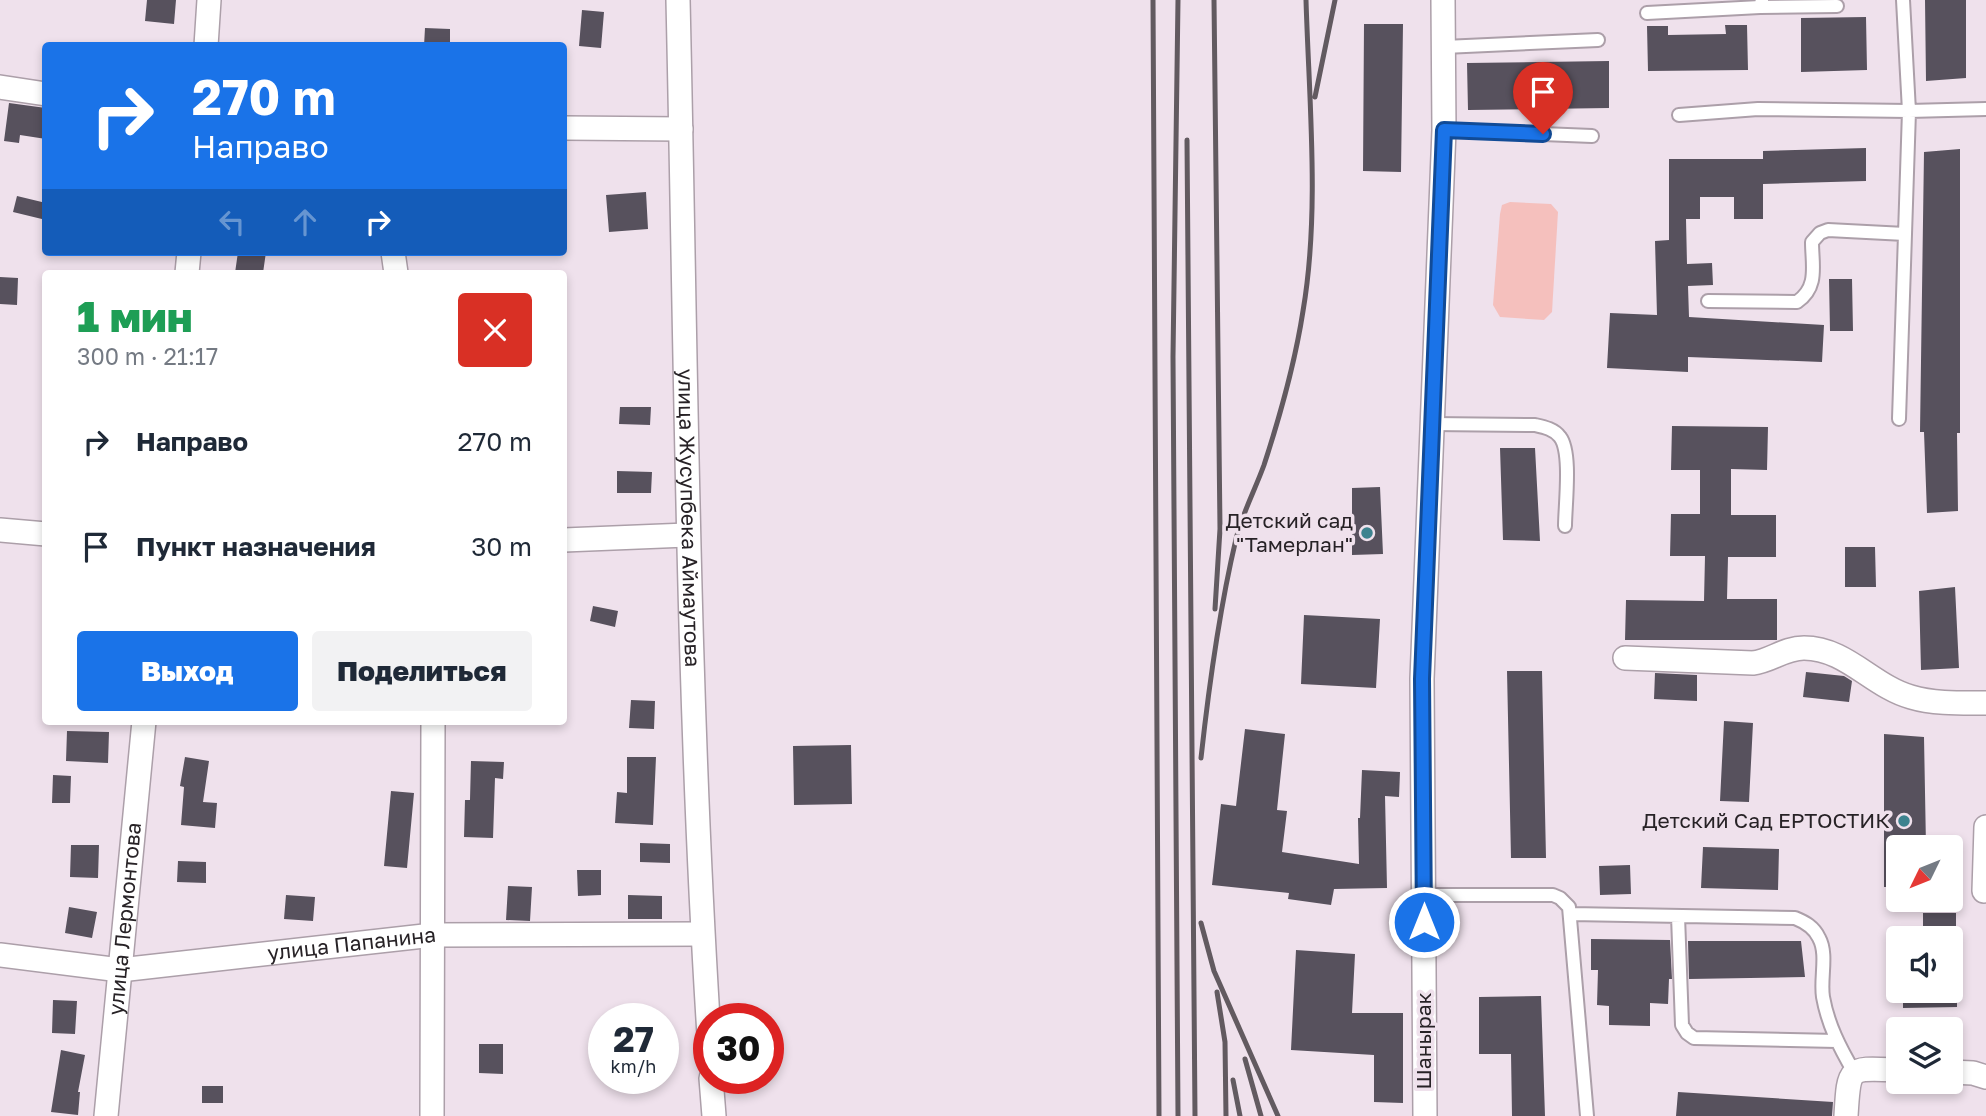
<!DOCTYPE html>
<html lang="ru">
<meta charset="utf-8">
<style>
:root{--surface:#fff;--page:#f2f2f3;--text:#1f2937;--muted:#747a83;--accent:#1a73e8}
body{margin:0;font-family:"Golos Text",sans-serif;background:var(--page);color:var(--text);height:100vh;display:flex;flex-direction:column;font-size:26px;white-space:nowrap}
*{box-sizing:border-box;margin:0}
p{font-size:23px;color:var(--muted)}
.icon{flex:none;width:38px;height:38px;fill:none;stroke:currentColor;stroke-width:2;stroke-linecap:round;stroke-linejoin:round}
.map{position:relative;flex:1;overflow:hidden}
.details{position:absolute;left:42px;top:270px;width:525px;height:455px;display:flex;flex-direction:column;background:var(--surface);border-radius:7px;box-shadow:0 4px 10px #0003}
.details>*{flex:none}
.banner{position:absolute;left:42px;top:42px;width:525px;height:214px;border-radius:7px;box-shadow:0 4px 10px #0003;background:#1a73e8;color:#fff;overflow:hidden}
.needle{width:46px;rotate:227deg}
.buttons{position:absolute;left:1886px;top:835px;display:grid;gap:14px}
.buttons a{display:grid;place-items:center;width:77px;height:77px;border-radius:7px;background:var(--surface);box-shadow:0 4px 10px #0003;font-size:35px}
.speed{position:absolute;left:588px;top:1003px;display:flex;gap:14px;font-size:35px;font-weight:700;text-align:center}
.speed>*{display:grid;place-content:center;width:91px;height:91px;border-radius:50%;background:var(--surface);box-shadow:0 4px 10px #0003;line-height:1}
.speed small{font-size:18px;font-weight:400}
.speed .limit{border:10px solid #d22;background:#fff;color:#111}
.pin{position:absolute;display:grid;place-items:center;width:60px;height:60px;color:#fff;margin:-72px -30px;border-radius:50% 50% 50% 0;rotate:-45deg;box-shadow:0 0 7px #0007}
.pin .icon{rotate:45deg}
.me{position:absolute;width:77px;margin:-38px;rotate:0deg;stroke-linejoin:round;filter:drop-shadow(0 0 5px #0008)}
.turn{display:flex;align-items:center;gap:24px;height:147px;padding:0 35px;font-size:32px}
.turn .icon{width:91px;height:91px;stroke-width:2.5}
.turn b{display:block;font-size:49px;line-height:60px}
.lanes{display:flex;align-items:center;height:66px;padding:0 35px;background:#0003;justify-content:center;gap:35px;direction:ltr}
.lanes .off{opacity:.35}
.round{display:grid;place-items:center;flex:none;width:74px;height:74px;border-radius:7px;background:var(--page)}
.overview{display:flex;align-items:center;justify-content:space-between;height:119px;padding:0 35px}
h1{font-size:42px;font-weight:800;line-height:52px;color:#1e9e55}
.cta{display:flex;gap:14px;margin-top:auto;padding:14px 35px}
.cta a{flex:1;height:80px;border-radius:7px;background:var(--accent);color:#fff;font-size:28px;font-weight:800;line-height:80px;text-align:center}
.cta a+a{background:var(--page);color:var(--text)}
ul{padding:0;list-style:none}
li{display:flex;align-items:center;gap:21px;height:105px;padding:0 35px}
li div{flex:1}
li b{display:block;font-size:26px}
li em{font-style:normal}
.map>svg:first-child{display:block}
.green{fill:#f5c0bd}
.building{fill:#57515d}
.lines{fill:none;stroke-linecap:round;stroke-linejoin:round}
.service-casing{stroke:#ac9fa9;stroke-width:16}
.minor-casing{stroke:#ac9fa9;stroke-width:26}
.service{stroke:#fff;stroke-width:12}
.minor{stroke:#fff;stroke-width:23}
.rail{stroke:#625a60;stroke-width:5}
.route-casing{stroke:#114b97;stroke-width:18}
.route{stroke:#1a73e8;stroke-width:12}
.poi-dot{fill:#3d838f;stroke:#efe1ec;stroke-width:2.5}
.labels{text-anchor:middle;stroke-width:7;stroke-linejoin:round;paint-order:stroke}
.street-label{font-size:21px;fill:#272226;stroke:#efe1ec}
.poi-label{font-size:21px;fill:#272226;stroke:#efe1ec;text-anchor:end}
</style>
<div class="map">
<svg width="1986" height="1116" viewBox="0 0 1986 1116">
<rect width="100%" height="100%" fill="#efe1ec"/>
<path class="green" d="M 1510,202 L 1551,204 L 1558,212 L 1552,312 L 1544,320 L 1500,317 L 1493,305 L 1500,214 L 1502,205 Z"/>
<path class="building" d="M 147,0 L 176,0 L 174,24 L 145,21 Z
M 1925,0 L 1966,0 L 1966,78 L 1926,81 Z
M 582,10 L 604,12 L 601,48 L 579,46 Z
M 1866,17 L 1867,70 L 1801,72 L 1801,18 Z
M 1364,24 L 1403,24 L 1401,172 L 1363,171 Z
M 1725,25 L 1747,25 L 1748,70 L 1648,71 L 1647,26 L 1668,26 L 1668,35 L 1726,34 Z
M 425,28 L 450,29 L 450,46 L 424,46 Z
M 1609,61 L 1609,108 L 1468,110 L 1467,63 Z
M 9,103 L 46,108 L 46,139 L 20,135 L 19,143 L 4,141 Z
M 1866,148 L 1866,181 L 1763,184 L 1763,219 L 1734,219 L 1734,197 L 1700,197 L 1700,219 L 1686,219 L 1687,264 L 1712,263 L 1713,285 L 1688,286 L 1689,317 L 1824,325 L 1822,362 L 1688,357 L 1688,372 L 1607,368 L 1610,313 L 1657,315 L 1655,241 L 1669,240 L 1669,159 L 1763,159 L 1763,151 Z
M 1960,149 L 1960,433 L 1957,433 L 1958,511 L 1927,513 L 1924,432 L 1920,432 L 1924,152 Z
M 646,192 L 648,229 L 609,232 L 606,195 Z
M 17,196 L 46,203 L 46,220 L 13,212 Z
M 238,252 L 266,252 L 263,273 L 235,273 Z
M 0,277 L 18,278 L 17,305 L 0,304 Z
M 1829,279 L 1852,279 L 1853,331 L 1830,331 Z
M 620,407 L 651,407 L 650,425 L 619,424 Z
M 1672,426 L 1768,427 L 1767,470 L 1731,469 L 1731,515 L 1776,515 L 1776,557 L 1728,557 L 1727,599 L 1777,599 L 1777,640 L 1625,640 L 1626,600 L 1704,601 L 1705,556 L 1670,556 L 1671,514 L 1700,514 L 1700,470 L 1671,470 Z
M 1500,448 L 1535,448 L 1540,541 L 1503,540 Z
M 617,471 L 652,472 L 651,493 L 617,493 Z
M 1380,487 L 1383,554 L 1352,555 L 1352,488 Z
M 1845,547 L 1875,547 L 1876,587 L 1845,587 Z
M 1955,587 L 1959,668 L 1921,670 L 1919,591 Z
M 593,606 L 618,611 L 615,627 L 590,621 Z
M 1304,615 L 1380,619 L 1376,688 L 1301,684 Z
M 1507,671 L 1542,671 L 1546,858 L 1511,858 Z
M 1806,672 L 1844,676 L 1852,681 L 1849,702 L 1803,697 Z
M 1655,673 L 1697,675 L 1697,701 L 1654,699 Z
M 631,700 L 655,701 L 654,729 L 629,728 Z
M 1724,721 L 1753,723 L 1749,802 L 1720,801 Z
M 1245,729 L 1285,734 L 1277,810 L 1287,811 L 1282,852 L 1359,864 L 1358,818 L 1360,818 L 1362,770 L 1400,772 L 1399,797 L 1385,796 L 1387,888 L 1334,889 L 1331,905 L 1288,899 L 1289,893 L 1212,885 L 1221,804 L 1236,806 Z
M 67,731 L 109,732 L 108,763 L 66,761 Z
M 1884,734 L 1924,737 L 1926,847 L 1899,847 L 1899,887 L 1884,887 Z
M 851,745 L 852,804 L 794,805 L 793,746 Z
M 185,757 L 209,761 L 203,802 L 217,803 L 215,828 L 181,825 L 184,787 L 180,786 Z
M 627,757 L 656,757 L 653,825 L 615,823 L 617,792 L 627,793 Z
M 471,761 L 504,762 L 503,779 L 495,778 L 493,838 L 464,837 L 465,800 L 470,800 Z
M 53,775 L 71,776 L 70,803 L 52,803 Z
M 391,791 L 414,793 L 407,868 L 384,866 Z
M 640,843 L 670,844 L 670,863 L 640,862 Z
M 71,845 L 99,845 L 98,878 L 70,877 Z
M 1703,847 L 1779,849 L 1778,890 L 1701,888 Z
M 178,861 L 206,862 L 206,883 L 177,882 Z
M 1630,865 L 1631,894 L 1600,895 L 1599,866 Z
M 577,870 L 601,870 L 601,895 L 578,896 Z
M 508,886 L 532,887 L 530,921 L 506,920 Z
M 286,895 L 315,897 L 313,921 L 284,919 Z
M 628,895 L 662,896 L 662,919 L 628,919 Z
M 69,907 L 97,912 L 92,938 L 65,933 Z
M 1923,913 L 1956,913 L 1956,938 L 1923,938 Z
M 1591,939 L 1670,940 L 1672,979 L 1669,979 L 1668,1004 L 1650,1003 L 1650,1026 L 1609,1025 L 1609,1006 L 1597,1005 L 1598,970 L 1591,970 Z
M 1688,941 L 1801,941 L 1805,977 L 1689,979 Z
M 1296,950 L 1355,954 L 1352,1013 L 1403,1013 L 1403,1103 L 1374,1102 L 1374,1055 L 1291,1050 Z
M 1903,990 L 1957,990 L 1957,1007 L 1903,1008 Z
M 1541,996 L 1545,1116 L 1512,1116 L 1511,1054 L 1479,1054 L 1479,997 Z
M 53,1000 L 77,1001 L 75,1034 L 52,1033 Z
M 479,1044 L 503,1044 L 503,1074 L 479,1073 Z
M 61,1050 L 85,1055 L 78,1092 L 80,1092 L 78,1115 L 51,1112 Z
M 202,1086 L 223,1086 L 223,1103 L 202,1103 Z
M 1678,1092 L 1833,1102 L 1832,1116 L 1676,1116 Z"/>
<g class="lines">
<g class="service-casing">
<path id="service" d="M 1760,7 L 1837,6
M 1647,13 L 1760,7 L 1762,0
M 1444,47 L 1598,40
M 1679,115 L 1758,109 L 1909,111 L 1903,0
M 1444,130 L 1592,136
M 1708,301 L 1797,302 C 1819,287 1812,265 1812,242 L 1820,233 L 1828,230 L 1905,234
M 1899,419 L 1909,111 L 1986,109
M 1432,424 L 1535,425 C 1544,427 1554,429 1560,437 C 1572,452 1565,506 1565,526
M 1423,895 L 1553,895 L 1560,898 L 1569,907 L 1587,1116
M 1571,914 L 1795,918 C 1805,922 1814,927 1819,938 C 1828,954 1820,979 1823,997 C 1828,1025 1840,1048 1854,1072
M 1678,916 L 1682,1025 L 1687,1033 L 1694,1038 L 1837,1041"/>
</g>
<g class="minor-casing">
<g id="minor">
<path id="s1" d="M 678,0 C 686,345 687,690 709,1035"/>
<path d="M 206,46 L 209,0"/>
<path d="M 0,87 L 46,94"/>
<path d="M 564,128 L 681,129"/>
<path d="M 393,252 L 396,273"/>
<path d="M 187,273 L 189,252"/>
<path d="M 0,530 L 46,534"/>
<path d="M 564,540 L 687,535"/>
<path d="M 1625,658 L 1753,663 C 1771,661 1784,648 1804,648 C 1846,648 1872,686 1911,697 C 1934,704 1962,703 1986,703"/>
<path d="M 1984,891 L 1986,827"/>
<path id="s2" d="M 0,955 L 120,970 L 433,935 L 702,934"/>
<path d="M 1951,1072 L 1973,1073 L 1986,1077"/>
<path d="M 711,1078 L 714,1116"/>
<path id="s3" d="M 106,1116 L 144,721"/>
<path d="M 432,1116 L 433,721"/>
<path d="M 1425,1116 L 1422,679 L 1444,130 L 1443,0"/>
<path d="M 1846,1116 C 1849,1065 1848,1068 1899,1070"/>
</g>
</g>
<use href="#service" class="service"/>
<use href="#minor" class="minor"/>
<path class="rail" d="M 1153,0 L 1159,1116
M 1178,0 L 1173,357 L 1178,1116
M 1214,0 L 1220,529 L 1215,609
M 1315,97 L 1335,0
M 1187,140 L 1195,1116
M 1201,758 C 1209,685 1219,611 1236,539 C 1242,514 1255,490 1264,465 C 1280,416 1295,363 1303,311 C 1320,212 1309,101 1306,0
M 1201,923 L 1214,971 L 1278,1116
M 1217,992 L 1225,1042 L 1226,1116
M 1245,1059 L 1261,1116
M 1233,1080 L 1240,1116"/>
</g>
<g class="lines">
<g class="route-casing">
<path id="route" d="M 1424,922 L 1422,679 L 1444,130 L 1543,134"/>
</g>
<use href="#route" class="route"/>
</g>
<g class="poi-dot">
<circle cx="1367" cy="533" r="7"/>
<circle cx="1904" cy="821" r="7"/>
</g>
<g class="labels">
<g class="street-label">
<text dy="7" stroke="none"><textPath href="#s1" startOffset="518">улица Жусупбека Аймаутова</textPath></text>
<text dy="7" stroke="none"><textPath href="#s3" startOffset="198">улица Лермонтова</textPath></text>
<text dy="7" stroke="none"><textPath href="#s2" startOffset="354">улица Папанина</textPath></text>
<text transform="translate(1424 1041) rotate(-90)" y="7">Шанырак</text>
</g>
<g class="poi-label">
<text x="1353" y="528">Детский сад<tspan x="1353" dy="24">"Тамерлан"</tspan></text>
<text x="1890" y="828">Детский Сад ЕРТОСТИК</text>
</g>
</g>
</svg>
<div class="buttons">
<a><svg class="needle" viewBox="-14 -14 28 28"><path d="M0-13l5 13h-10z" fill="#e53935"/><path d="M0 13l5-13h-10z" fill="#747a83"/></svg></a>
<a><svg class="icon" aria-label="sound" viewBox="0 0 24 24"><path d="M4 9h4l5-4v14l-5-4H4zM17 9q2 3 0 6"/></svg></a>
<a><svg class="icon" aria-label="layers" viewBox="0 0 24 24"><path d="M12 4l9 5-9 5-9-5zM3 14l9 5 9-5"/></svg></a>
</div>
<div class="speed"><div>27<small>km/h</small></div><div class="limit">30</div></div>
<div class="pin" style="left:1543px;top:134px;background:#d93025"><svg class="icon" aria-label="arrive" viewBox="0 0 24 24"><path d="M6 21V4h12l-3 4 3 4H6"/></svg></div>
<svg class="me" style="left:1424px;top:922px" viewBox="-20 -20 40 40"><circle r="17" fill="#1a73e8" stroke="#fff" stroke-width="3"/><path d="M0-11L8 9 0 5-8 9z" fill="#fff"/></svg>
<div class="banner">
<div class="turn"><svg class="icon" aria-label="right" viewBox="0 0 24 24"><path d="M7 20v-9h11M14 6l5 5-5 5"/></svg><div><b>270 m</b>Направо</div></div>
<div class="lanes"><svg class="icon off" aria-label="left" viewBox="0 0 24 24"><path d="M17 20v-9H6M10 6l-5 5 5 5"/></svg><svg class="icon off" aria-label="ahead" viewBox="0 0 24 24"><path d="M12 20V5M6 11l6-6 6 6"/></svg><svg class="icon" aria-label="right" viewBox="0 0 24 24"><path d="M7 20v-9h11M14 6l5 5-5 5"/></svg></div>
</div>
<section class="details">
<div class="overview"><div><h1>1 мин</h1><p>300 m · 21:17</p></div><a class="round" style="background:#d93025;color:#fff"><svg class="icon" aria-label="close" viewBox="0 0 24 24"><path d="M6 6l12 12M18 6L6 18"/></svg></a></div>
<ul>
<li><svg class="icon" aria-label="right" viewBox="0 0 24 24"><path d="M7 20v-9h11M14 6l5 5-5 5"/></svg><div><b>Направо</b></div><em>270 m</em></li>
<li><svg class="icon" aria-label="arrive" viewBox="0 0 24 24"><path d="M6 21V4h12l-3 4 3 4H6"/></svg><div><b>Пункт назначения</b></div><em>30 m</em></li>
</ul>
<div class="cta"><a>Выход</a><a>Поделиться</a></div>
</section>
</div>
